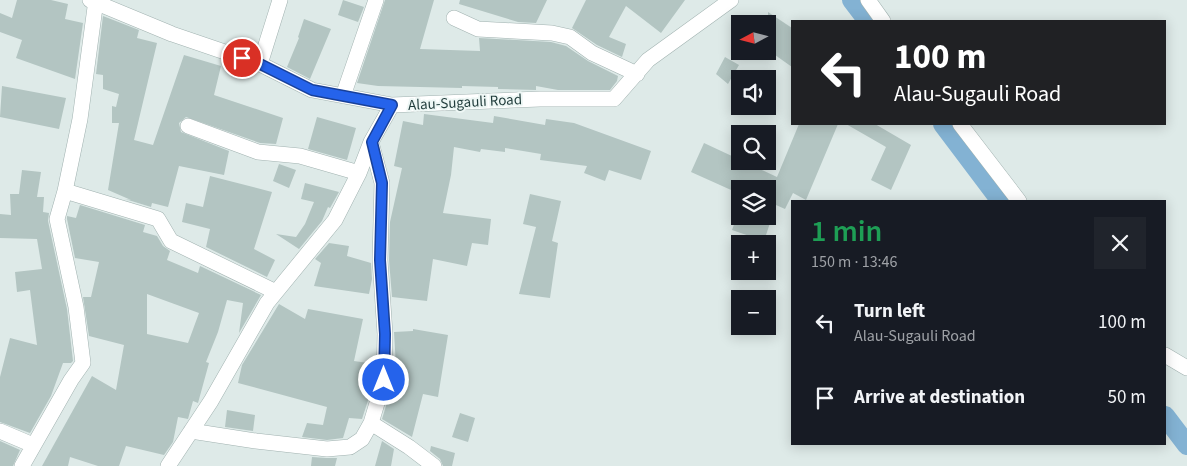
<!DOCTYPE html>
<meta charset="utf-8">
<style>
:root{--surface:#171b24;--page:#20242c;--text:#f1f3f6;--muted:#9ea1a6}
body{margin:0;font-family:"Source Sans 3",sans-serif;background:var(--page);color:var(--text);height:100vh;display:flex;flex-direction:column;font-size:19px;white-space:nowrap}
*{box-sizing:border-box;margin:0}
p{font-size:16px;color:var(--muted)}
.icon{flex:none;width:28px;height:28px;fill:none;stroke:currentColor;stroke-width:2;stroke-linecap:round;stroke-linejoin:round}
.map{position:relative;flex:1;overflow:hidden}
.drawer{position:absolute;left:791px;top:200px;width:375px;height:245px;display:flex;flex-direction:column;background:var(--surface);border-radius:0px;box-shadow:0 2px 12px #0003}
.drawer>*{flex:none}
.hud{position:absolute;left:791px;top:20px;width:375px;height:105px;border-radius:0px;box-shadow:0 2px 12px #0003;background:#202124;color:#fff;overflow:hidden}
.needle{width:32px;rotate:263deg}
.buttons{position:absolute;left:731px;top:15px;display:grid;gap:10px}
.buttons a{display:grid;place-items:center;width:45px;height:45px;border-radius:0px;background:var(--surface);box-shadow:0 2px 12px #0003;font-size:25px}
.pin{position:absolute;display:grid;place-items:center;width:42px;height:42px;color:#fff;margin:-21px;border:2px solid #fff;border-radius:50%;box-shadow:0 1px 5px #0007}
.me{position:absolute;width:55px;margin:-28px;rotate:0deg;stroke-linejoin:round;filter:drop-shadow(0 0 4px #0008)}
.turn{display:flex;align-items:center;gap:18px;height:105px;padding:0 20px;font-size:22px}
.turn .icon{width:65px;height:65px;stroke-width:2.5}
.turn b{display:block;font-size:35px;line-height:42px}
.round{display:grid;place-items:center;flex:none;width:52px;height:52px;border-radius:0px;background:var(--page)}
.head{display:flex;align-items:center;justify-content:space-between;height:85px;padding:0 20px}
h1{font-size:30px;font-weight:600;line-height:38px;color:#1e9e55}
ul{padding:0;list-style:none}
li{display:flex;align-items:center;gap:15px;height:75px;padding:0 20px}
li div{flex:1}
li b{display:block;font-size:19px}
li em{font-style:normal}
.map>svg:first-child{display:block}
.lines{fill:none;stroke-linecap:round;stroke-linejoin:round}
.canal{stroke:#83b2d3;stroke-width:20}
.building{fill:#b3c5c2;fill-rule:evenodd}
.minor-casing{stroke:#a1b2b0;stroke-width:16}
.minor{stroke:#fff;stroke-width:15}
.route-casing{stroke:#184099;stroke-width:12}
.route{stroke:#2563eb;stroke-width:9}
.labels{text-anchor:middle;stroke-width:4;stroke-linejoin:round;paint-order:stroke}
.street-label{font-size:15px;fill:#1f3b3a;stroke:#eef7f5}
</style>
<div class="map">
<svg width="1187" height="466" viewBox="0 0 1187 466">
<rect width="100%" height="100%" fill="#deeae8"/>
<g class="lines">
<path class="canal" d="M 852,0 L 868,21
M 943,124 L 1001,201
M 1165,416 L 1187,445"/>
</g>
<path class="building" d="M 17,0 L 51,0 L 68,4 L 65,19 L 83,23 L 75,79 L 16,58 L 22,40 L 0,32 L 0,13 L 12,18 Z
M 343,0 L 364,7 L 358,22 L 338,15 Z
M 385,0 L 434,0 L 420,49 L 480,51 L 479,38 L 551,42 L 566,46 L 588,61 L 618,76 L 617,81 L 610,90 L 558,90 L 536,86 L 536,90 L 498,89 L 498,87 L 462,86 L 462,88 L 378,86 L 357,83 Z
M 460,0 L 547,0 L 536,23 L 518,22 L 459,4 Z
M 586,0 L 685,0 L 661,33 L 626,6 L 609,37 L 626,44 L 622,57 L 597,45 L 572,28 Z
M 768,12 L 792,28 L 792,67 L 768,50 Z
M 103,16 L 139,30 L 137,38 L 157,43 L 134,140 L 153,145 L 184,55 L 221,66 L 214,95 L 283,118 L 276,144 L 260,143 L 186,117 L 179,123 L 181,132 L 229,151 L 224,175 L 179,166 L 168,207 L 152,203 L 151,207 L 125,199 L 131,200 L 108,190 L 119,123 L 112,123 L 112,106 L 116,107 L 119,94 L 103,89 L 103,75 L 96,74 Z
M 304,19 L 331,29 L 310,79 L 287,67 L 299,38 L 298,37 Z
M 725,57 L 739,65 L 728,84 L 716,74 Z
M 2,86 L 66,98 L 59,129 L 0,117 Z
M 424,114 L 493,123 L 494,116 L 545,125 L 546,119 L 574,123 L 651,151 L 641,180 L 609,170 L 605,181 L 584,173 L 587,166 L 540,160 L 541,154 L 505,148 L 505,152 L 481,149 L 480,152 L 454,147 L 451,175 L 443,213 L 491,219 L 488,245 L 472,243 L 467,266 L 433,259 L 427,301 L 392,297 L 389,260 L 390,222 L 402,168 L 394,166 L 403,121 L 423,125 Z
M 317,117 L 356,128 L 347,160 L 308,149 Z
M 799,124 L 838,124 L 806,200 L 793,193 L 785,209 L 776,205 L 764,241 L 732,230 L 740,208 L 740,216 L 768,216 L 768,189 L 740,189 L 740,194 L 691,172 L 704,143 L 777,177 Z
M 846,124 L 875,124 L 911,145 L 891,190 L 871,180 L 886,147 Z
M 279,164 L 296,170 L 289,188 L 273,181 Z
M 22,170 L 41,172 L 37,197 L 44,197 L 43,212 L 49,213 L 48,221 L 67,309 L 73,361 L 71,363 L 63,363 L 51,396 L 30,433 L 0,422 L 0,377 L 10,338 L 37,345 L 30,290 L 17,292 L 15,272 L 42,269 L 37,239 L 0,238 L 0,214 L 11,215 L 10,194 L 19,194 Z
M 210,176 L 272,192 L 254,249 L 275,260 L 267,277 L 206,247 L 210,229 L 182,222 L 186,203 L 203,207 Z
M 305,183 L 339,192 L 330,208 L 328,207 L 322,221 L 299,249 L 276,234 L 296,237 L 305,224 L 314,202 L 301,199 Z
M 530,194 L 561,201 L 552,241 L 558,243 L 550,298 L 519,294 L 536,227 L 523,224 Z
M 80,205 L 145,225 L 143,232 L 157,236 L 163,246 L 170,251 L 167,260 L 198,273 L 200,266 L 261,295 L 239,333 L 243,303 L 227,300 L 218,332 L 206,362 L 209,363 L 198,403 L 193,401 L 188,419 L 178,417 L 173,442 L 164,455 L 126,446 L 119,466 L 98,466 L 70,457 L 68,466 L 42,466 L 92,376 L 116,390 L 124,345 L 89,336 L 83,297 L 91,297 L 99,262 L 75,258 L 67,219 L 67,216 L 76,218 ZM 147,294 L 199,313 L 188,343 L 147,334 Z
M 329,243 L 349,246 L 347,256 L 371,263 L 372,279 L 369,294 L 314,286 L 321,263 L 315,259 Z
M 279,304 L 305,319 L 308,309 L 363,319 L 354,361 L 375,364 L 375,379 L 362,419 L 349,418 L 343,438 L 327,440 L 302,437 L 307,423 L 323,425 L 327,407 L 238,383 L 242,365 Z
M 413,329 L 448,335 L 438,397 L 423,394 L 412,437 L 382,419 L 393,383 L 394,366 L 396,366 L 394,332 L 413,331 Z
M 227,410 L 255,415 L 253,431 L 225,427 Z
M 460,413 L 475,418 L 468,442 L 452,437 Z
M 0,441 L 20,450 L 13,466 L 0,466 Z
M 382,441 L 394,449 L 391,466 L 375,466 Z
M 431,446 L 455,453 L 452,466 L 443,466 L 440,459 L 430,451 Z
M 312,457 L 326,458 L 337,458 L 335,466 L 311,466 Z"/>
<g class="lines">
<g class="minor-casing">
<path id="minor" d="M 90,0 L 172,34 L 260,64 L 312,90 L 392,105 L 540,99 L 614,99 L 648,60 L 731,0
M 868,0 L 883,21
M 454,18 L 478,29 L 552,33 L 570,37 L 592,53 L 637,74
M 260,64 L 280,0
M 343,96 L 376,0
M 960,124 L 1019,201
M 188,126 L 258,152 L 300,156 L 359,173
M 65,191 L 158,219 L 171,241 L 276,292
M 1165,355 L 1187,368
M 371,423 L 409,447 L 434,466
M 0,431 L 33,445
M 191,431 L 256,441 L 327,449 L 350,447 L 362,439 L 371,423 L 384,380 L 385,334 L 380,260 L 382,183 L 371,142
M 22,466 L 71,380 L 83,363 L 76,307 L 57,219 L 65,191 L 80,119 L 96,0
M 168,466 L 211,401 L 267,303 L 335,220 L 359,173 L 371,142 L 392,105"/>
</g>
<use href="#minor" class="minor"/>
</g>
<g class="lines">
<g class="route-casing">
<path id="route" d="M 242,58 L 260,64 L 312,90 L 392,105 L 372,142 L 382,183 L 380,260 L 385,334 L 384,380"/>
</g>
<use href="#route" class="route"/>
</g>
<g class="labels">
<g class="street-label">
<text transform="translate(465 102) rotate(-3)" y="5">Alau-Sugauli Road</text>
</g>
</g>
</svg>
<div class="buttons">
<a><svg class="needle" viewBox="-14 -14 28 28"><path d="M0-13l5 13h-10z" fill="#e53935"/><path d="M0 13l5-13h-10z" fill="#9ea1a6"/></svg></a>
<a><svg class="icon" aria-label="sound" viewBox="0 0 24 24"><path d="M4 9h4l5-4v14l-5-4H4zM17 9q2 3 0 6"/></svg></a>
<a><svg class="icon" aria-label="search" viewBox="0 0 24 24"><circle cx="10" cy="10" r="6"/><path d="M15 15l6 6"/></svg></a>
<a><svg class="icon" aria-label="layers" viewBox="0 0 24 24"><path d="M12 4l9 5-9 5-9-5zM3 14l9 5 9-5"/></svg></a>
<a>+</a>
<a>−</a>
</div>
<div class="pin" style="left:242px;top:58px;background:#d93025"><svg class="icon" aria-label="arrive" viewBox="0 0 24 24"><path d="M6 21V4h12l-3 4 3 4H6"/></svg></div>
<svg class="me" style="left:384px;top:380px" viewBox="-20 -20 40 40"><circle r="17" fill="#2563eb" stroke="#fff" stroke-width="3"/><path d="M0-11L8 9 0 5-8 9z" fill="#fff"/></svg>
<div class="hud">
<div class="turn"><svg class="icon" aria-label="left" viewBox="0 0 24 24"><path d="M17 20v-9H6M10 6l-5 5 5 5"/></svg><div><b>100 m</b>Alau-Sugauli Road</div></div>
</div>
<section class="drawer">
<div class="head"><div><h1>1 min</h1><p>150 m · 13:46</p></div><a class="round"><svg class="icon" aria-label="close" viewBox="0 0 24 24"><path d="M6 6l12 12M18 6L6 18"/></svg></a></div>
<ul>
<li><svg class="icon" aria-label="left" viewBox="0 0 24 24"><path d="M17 20v-9H6M10 6l-5 5 5 5"/></svg><div><b>Turn left</b><p>Alau-Sugauli Road</p></div><em>100 m</em></li>
<li><svg class="icon" aria-label="arrive" viewBox="0 0 24 24"><path d="M6 21V4h12l-3 4 3 4H6"/></svg><div><b>Arrive at destination</b></div><em>50 m</em></li>
</ul>
</section>
</div>
